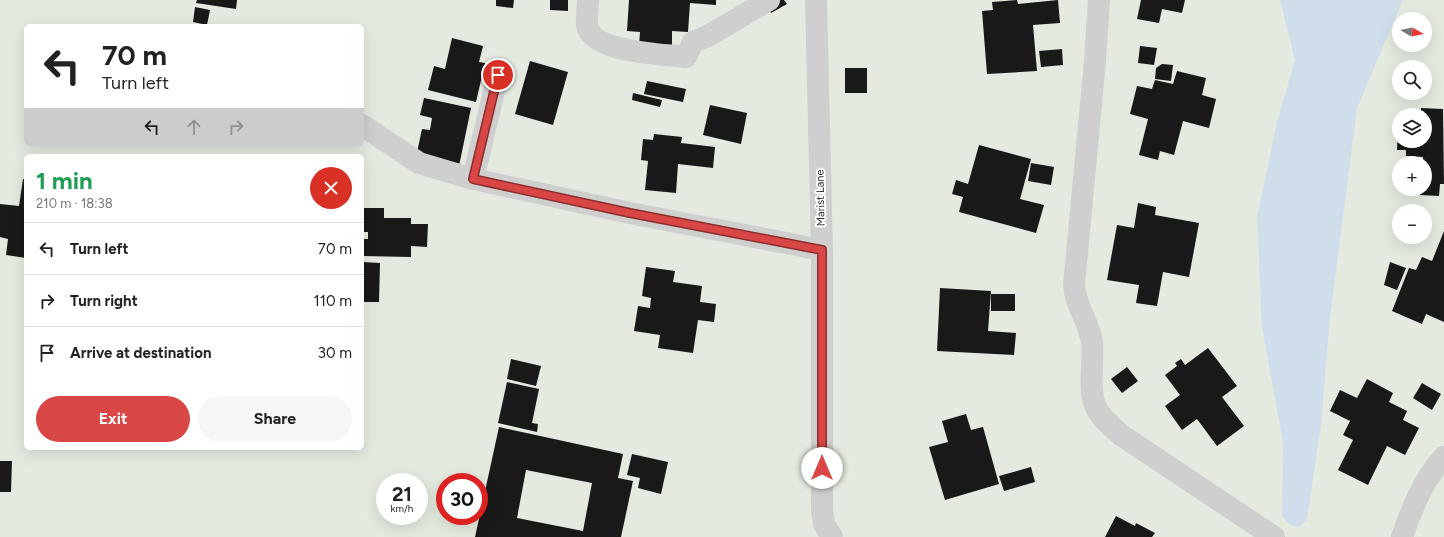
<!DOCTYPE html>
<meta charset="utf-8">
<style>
:root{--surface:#fff;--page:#f6f6f6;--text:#222;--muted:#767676;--line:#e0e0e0;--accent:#d84745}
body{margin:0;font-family:Figtree,sans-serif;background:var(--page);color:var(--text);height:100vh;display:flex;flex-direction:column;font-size:15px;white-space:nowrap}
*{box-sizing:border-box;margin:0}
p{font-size:13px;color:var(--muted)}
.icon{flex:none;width:22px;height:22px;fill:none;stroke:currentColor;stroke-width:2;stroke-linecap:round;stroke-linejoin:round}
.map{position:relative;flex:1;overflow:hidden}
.details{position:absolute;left:24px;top:154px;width:340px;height:296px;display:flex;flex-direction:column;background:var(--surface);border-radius:6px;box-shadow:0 4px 16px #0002}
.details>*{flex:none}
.hud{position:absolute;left:24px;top:24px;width:340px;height:122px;border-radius:6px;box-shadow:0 4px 16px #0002;background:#fff;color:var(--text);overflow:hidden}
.needle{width:26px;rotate:99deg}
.controls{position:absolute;left:1392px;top:12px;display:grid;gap:8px}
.controls a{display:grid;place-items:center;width:40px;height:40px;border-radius:50%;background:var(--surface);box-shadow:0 4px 16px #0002;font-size:20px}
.speed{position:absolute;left:376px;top:473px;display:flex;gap:8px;font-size:20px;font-weight:700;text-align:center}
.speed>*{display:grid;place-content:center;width:52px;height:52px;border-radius:50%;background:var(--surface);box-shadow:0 4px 16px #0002;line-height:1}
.speed small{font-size:10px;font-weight:400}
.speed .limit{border:6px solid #d22;background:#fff;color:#111}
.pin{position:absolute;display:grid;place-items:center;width:34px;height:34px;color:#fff;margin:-17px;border:2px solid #fff;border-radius:50%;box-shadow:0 1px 4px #0007}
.me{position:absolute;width:44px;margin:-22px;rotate:0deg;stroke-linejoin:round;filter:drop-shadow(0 0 3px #0008)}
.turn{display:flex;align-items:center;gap:14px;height:84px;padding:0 12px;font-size:18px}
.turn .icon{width:52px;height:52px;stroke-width:2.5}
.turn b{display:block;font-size:28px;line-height:34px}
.lanes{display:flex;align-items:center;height:38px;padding:0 12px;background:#0003;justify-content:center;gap:20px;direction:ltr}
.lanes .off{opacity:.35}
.round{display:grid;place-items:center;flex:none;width:42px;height:42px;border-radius:21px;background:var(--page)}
.overview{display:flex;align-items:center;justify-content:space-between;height:68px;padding:0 12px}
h1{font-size:24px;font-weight:700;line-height:30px;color:#1e9e55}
.primary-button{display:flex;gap:8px;margin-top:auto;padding:8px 12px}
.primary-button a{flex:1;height:46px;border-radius:24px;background:var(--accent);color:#fff;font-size:16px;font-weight:700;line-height:46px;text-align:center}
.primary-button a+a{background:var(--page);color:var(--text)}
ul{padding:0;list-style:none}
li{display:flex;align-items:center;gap:12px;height:52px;padding:0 12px;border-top:1px solid var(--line)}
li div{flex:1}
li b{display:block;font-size:15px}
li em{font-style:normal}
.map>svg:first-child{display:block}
.green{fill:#e4eadf;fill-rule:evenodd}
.water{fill:#d0deeb}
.building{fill:#191919;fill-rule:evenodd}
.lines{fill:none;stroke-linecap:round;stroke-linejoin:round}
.minor{stroke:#cfcfcf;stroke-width:22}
.route-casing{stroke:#8c2e2d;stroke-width:10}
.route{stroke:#d84745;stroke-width:7}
.labels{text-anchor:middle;stroke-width:4;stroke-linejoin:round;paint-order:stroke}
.street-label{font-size:11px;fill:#323232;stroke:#fff}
</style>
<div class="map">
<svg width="1444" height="537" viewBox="0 0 1444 537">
<rect width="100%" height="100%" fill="#fff"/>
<path class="green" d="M 0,0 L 1444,0 L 1444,537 L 0,537 ZM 1399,19 L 1425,19 L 1425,45 L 1399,45 ZM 26,26 L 362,26 L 362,144 L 26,144 ZM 1399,67 L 1425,67 L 1425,93 L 1399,93 ZM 1399,115 L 1425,115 L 1425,141 L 1399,141 ZM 26,156 L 362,156 L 362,448 L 26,448 ZM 1399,163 L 1425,163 L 1425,189 L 1399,189 ZM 1399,211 L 1425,211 L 1425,237 L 1399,237 ZM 385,482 L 419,482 L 419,516 L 385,516 ZM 445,482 L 479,482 L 479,516 L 445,516 Z"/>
<path class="water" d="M 1280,0 L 1403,0 L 1357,108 L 1330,318 L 1321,425 L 1308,513 L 1306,520 L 1300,527 C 1291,527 1288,523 1282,516 L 1283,443 L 1262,327 L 1257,217 L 1277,122 L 1295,60 Z"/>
<path class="building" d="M 197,0 L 237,0 L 236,9 L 196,3 Z
M 496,0 L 514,0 L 513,8 L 496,6 Z
M 550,0 L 568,0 L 568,11 L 550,10 Z
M 629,0 L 716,0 L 716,5 L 690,3 L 688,32 L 672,31 L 672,48 L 639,46 L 640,32 L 627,31 Z
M 771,0 L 784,0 L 787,4 L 771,13 L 766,3 Z
M 1017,0 L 1018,4 L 1058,0 L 1060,23 L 1033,25 L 1037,71 L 987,74 L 982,11 L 993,10 L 992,2 Z
M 1141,0 L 1185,0 L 1182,13 L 1162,9 L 1159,23 L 1137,19 Z
M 195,7 L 210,10 L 207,25 L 193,22 Z
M 452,38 L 483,46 L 479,62 L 485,63 L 476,102 L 428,90 L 434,66 L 445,69 Z
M 1140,46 L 1157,48 L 1154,65 L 1138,63 Z
M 1062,49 L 1063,65 L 1041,67 L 1039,51 Z
M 530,61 L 568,72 L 553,125 L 515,114 Z
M 1162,64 L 1173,65 L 1171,81 L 1155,79 L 1156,68 Z
M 845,68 L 867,68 L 867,93 L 845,93 Z
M 1177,71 L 1206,78 L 1202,95 L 1216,99 L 1209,128 L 1183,121 L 1174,155 L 1160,151 L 1158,160 L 1139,155 L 1148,119 L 1130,114 L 1137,86 L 1152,89 L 1155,80 L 1173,84 Z
M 647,81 L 686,89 L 683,102 L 644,94 Z
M 633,93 L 662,100 L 660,107 L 632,100 Z
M 424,98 L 471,108 L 459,166 L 416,157 L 422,129 L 430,130 L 432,118 L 420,115 Z
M 710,105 L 747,113 L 741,144 L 703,135 Z
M 1421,108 L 1443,109 L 1444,184 L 1440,184 L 1439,196 L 1420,195 L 1421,189 L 1425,189 L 1425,163 L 1423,163 L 1423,157 L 1406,156 L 1406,150 L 1397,150 L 1398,129 L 1399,141 L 1425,141 L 1425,115 L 1416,115 L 1416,111 L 1421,111 Z
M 654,134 L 682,137 L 681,143 L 715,147 L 713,168 L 678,164 L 676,193 L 645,190 L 648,161 L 641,160 L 643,139 L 653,140 Z
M 979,145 L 1031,159 L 1020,199 L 1044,205 L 1036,233 L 959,212 L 963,197 L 952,194 L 956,180 L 968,184 Z
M 1031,163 L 1054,167 L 1051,185 L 1028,181 Z
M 23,179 L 26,179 L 26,258 L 6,255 L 8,239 L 0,237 L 0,204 L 19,206 Z
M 1138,203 L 1156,207 L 1155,215 L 1199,223 L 1189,277 L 1163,272 L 1157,306 L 1136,303 L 1139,285 L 1107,280 L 1117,225 L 1134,228 Z
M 362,208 L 384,208 L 384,218 L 411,218 L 411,224 L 428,224 L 427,247 L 411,246 L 411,257 L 362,256 L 362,239 L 368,239 L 368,232 L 362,232 Z
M 1444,231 L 1444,322 L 1426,314 L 1422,324 L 1392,311 L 1409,268 L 1416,270 L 1422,257 L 1432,261 Z
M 362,262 L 380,263 L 379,302 L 362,302 Z
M 1390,262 L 1406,268 L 1397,290 L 1384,285 Z
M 646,267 L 675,271 L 673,282 L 702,286 L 700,302 L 716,304 L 714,322 L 698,320 L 693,353 L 658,348 L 660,335 L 634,331 L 638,306 L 650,308 L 651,298 L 642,296 Z
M 940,288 L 991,291 L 988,331 L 1016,333 L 1014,355 L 937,351 Z
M 991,294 L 1015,294 L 1015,311 L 991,311 Z
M 1208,348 L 1237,386 L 1222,397 L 1244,426 L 1217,446 L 1197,419 L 1182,430 L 1165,406 L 1180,395 L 1165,375 L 1177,366 L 1175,363 L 1181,359 L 1185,365 Z
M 511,359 L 541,366 L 536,386 L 507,379 Z
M 1127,367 L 1138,381 L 1122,393 L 1111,379 Z
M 1367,379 L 1393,393 L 1389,402 L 1407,411 L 1403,420 L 1419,428 L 1405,455 L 1387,446 L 1368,485 L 1338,470 L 1353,440 L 1343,435 L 1350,421 L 1330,411 L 1340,390 L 1357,398 Z
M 507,382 L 539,389 L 532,423 L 538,424 L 537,432 L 498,423 Z
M 1422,383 L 1441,394 L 1432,410 L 1413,398 Z
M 966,414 L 971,430 L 983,427 L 999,484 L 945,500 L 929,447 L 948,442 L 942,421 Z
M 499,427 L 623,454 L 618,478 L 633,481 L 621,537 L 475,537 ZM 526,470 L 592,483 L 583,531 L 517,518 Z
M 632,454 L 668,462 L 661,494 L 638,488 L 640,478 L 627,475 Z
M 0,461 L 12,461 L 11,492 L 0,492 Z
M 1031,467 L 1035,482 L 1004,491 L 999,476 Z
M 1116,516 L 1135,526 L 1136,523 L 1155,533 L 1152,537 L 1105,537 Z"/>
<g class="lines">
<path class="minor" d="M 588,0 C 588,8 586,17 587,25 C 591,53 664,54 686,57 L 693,42 L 708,36 L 769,0
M 816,0 L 822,250 L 822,510 L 824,524 L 832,537
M 1099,0 L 1095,61 L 1074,285 C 1075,305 1089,322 1092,342 C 1093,350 1092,359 1092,367 C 1090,404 1093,411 1121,435 L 1274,537
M 498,75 L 473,179 L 630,213 L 822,250
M 362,125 L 419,163 L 473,179
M 1402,537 C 1412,508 1423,480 1444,457"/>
</g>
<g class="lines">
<g class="route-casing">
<path id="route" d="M 498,75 L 473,179 L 630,213 L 822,250 L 822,468"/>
</g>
<use href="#route" class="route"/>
</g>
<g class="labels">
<g class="street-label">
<text transform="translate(820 198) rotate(-91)" y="4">Marist Lane</text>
</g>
</g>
</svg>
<div class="controls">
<a><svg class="needle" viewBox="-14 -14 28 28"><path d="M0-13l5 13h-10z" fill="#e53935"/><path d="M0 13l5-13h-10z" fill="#767676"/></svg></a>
<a><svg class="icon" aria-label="search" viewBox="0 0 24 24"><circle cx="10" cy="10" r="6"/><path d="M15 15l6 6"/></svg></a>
<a><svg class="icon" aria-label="layers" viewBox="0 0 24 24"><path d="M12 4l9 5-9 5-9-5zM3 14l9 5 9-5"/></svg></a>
<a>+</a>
<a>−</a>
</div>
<div class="speed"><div>21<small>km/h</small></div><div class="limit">30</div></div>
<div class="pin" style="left:498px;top:75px;background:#d93025"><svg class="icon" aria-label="arrive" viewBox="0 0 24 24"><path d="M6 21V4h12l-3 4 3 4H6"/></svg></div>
<svg class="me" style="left:822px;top:468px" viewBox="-20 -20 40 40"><circle r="19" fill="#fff"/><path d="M0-13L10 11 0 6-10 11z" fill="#d84745"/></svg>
<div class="hud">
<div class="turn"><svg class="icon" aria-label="left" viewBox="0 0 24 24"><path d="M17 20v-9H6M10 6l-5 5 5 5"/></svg><div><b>70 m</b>Turn left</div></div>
<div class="lanes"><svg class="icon" aria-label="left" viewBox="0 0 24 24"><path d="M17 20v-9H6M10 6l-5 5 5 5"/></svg><svg class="icon off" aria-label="ahead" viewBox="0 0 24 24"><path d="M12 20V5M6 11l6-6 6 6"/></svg><svg class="icon off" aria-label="right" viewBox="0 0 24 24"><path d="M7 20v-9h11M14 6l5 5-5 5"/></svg></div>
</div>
<section class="details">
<div class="overview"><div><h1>1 min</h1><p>210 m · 18:38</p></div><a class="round" style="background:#d93025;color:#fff"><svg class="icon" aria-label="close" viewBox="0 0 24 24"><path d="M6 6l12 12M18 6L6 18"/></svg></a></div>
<ul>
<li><svg class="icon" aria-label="left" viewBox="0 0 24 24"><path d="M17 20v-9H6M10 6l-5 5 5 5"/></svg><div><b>Turn left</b></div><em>70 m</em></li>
<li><svg class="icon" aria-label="right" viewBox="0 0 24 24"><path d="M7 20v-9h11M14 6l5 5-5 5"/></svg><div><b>Turn right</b></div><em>110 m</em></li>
<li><svg class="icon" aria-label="arrive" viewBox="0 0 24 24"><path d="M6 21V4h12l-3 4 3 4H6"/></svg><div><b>Arrive at destination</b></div><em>30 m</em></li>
</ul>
<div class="primary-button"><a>Exit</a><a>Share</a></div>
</section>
</div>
